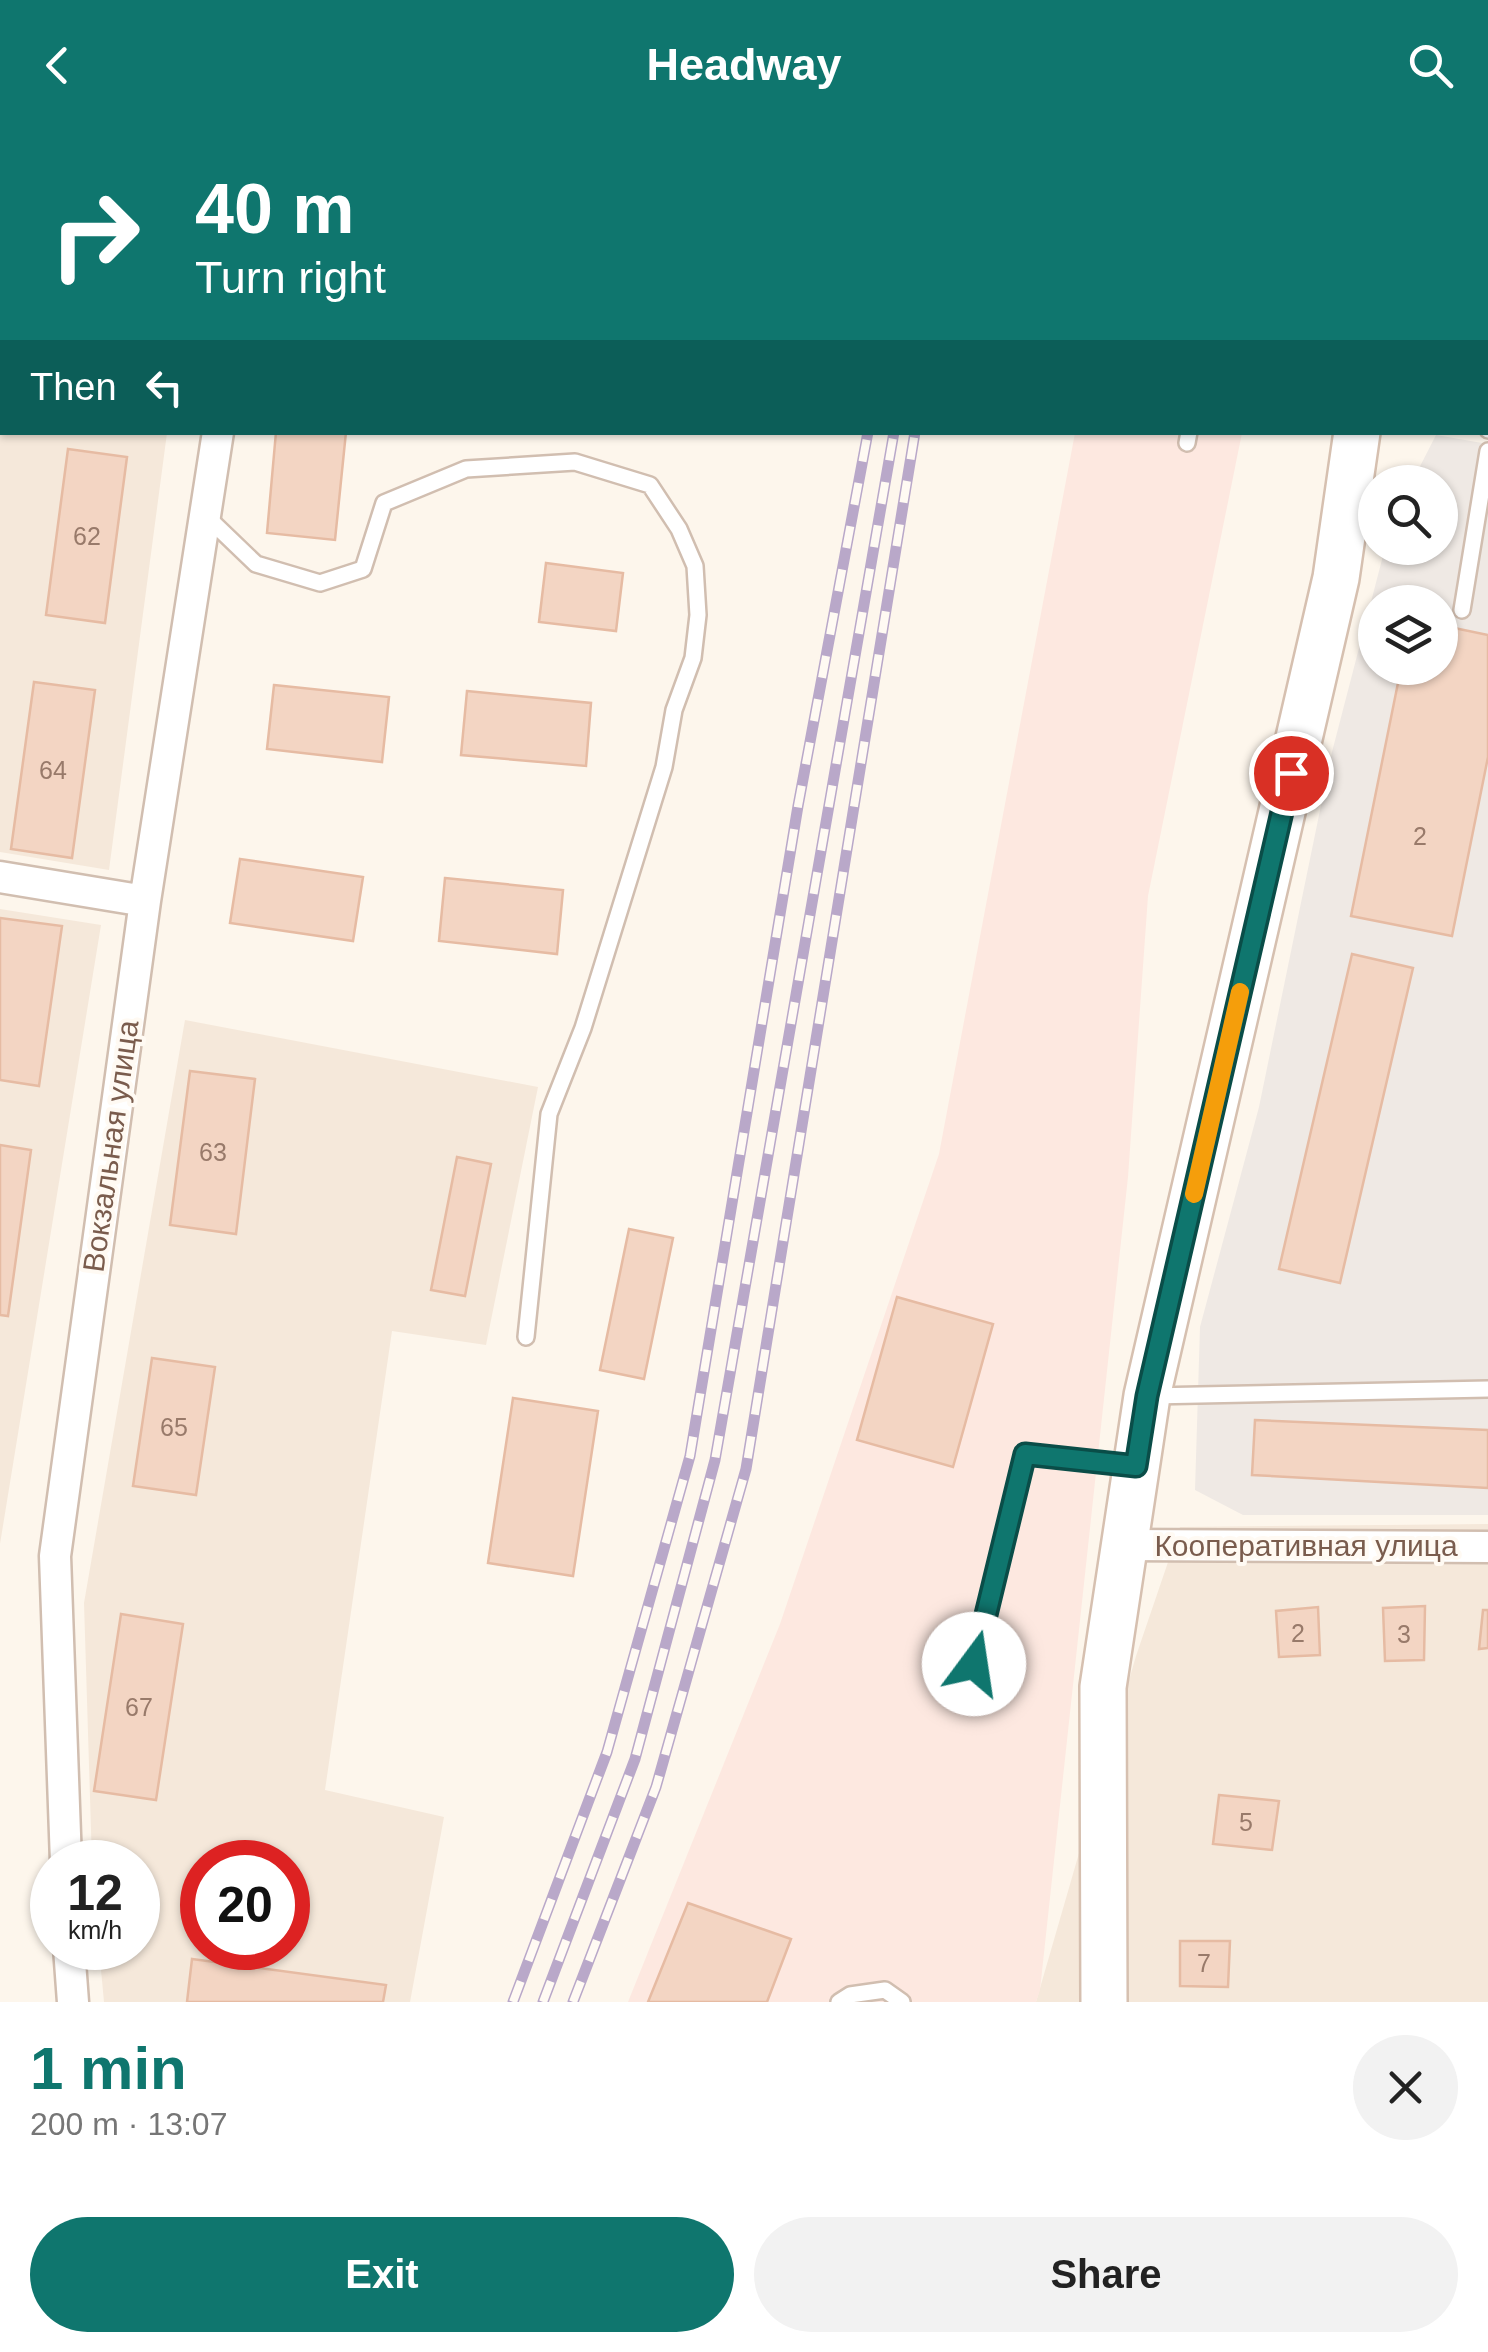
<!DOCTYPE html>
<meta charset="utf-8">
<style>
:root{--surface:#fff;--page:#f2f2f2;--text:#222;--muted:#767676;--accent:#0f766e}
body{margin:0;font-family:Helvetica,sans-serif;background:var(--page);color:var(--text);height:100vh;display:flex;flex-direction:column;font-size:38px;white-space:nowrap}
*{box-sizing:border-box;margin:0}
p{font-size:32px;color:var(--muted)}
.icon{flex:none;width:55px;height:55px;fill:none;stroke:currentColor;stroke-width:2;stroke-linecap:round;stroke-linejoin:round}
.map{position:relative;height:1872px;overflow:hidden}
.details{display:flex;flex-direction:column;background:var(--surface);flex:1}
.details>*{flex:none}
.top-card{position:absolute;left:0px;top:0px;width:1490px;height:305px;box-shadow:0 2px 8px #0004;background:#0f766e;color:#fff;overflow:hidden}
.buttons{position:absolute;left:1358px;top:335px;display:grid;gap:20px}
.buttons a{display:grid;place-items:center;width:100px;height:100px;border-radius:50%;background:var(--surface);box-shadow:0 2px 8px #0004;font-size:50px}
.speed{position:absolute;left:30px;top:1710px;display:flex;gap:20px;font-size:50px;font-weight:700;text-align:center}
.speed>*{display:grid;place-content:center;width:130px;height:130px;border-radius:50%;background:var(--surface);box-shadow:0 2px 8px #0004;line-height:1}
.speed small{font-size:25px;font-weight:400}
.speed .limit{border:15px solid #d22;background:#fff;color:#111}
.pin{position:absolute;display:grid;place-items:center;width:85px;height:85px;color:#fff;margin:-42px;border:5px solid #fff;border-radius:50%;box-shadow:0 2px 10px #0007}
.me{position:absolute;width:110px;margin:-55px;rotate:14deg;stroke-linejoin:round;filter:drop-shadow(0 0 8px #0008)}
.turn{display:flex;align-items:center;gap:35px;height:210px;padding:0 30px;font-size:45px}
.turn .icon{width:130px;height:130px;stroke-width:2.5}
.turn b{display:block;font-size:70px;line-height:85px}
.then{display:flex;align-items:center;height:95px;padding:0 30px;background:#0003;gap:20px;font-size:38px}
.round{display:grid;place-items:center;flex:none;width:105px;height:105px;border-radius:52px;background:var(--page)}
.summary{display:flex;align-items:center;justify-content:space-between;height:170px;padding:0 30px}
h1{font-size:60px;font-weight:700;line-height:75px;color:var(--accent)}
.action{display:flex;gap:20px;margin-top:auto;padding:20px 30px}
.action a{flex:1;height:115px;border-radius:60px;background:var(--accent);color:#fff;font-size:40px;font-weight:700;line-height:115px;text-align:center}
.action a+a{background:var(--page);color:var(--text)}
header{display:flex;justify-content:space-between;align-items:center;height:130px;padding:0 30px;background:var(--accent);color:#fff;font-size:45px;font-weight:700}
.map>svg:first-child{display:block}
.residential{fill:#f5e8da;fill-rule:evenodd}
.commercial{fill:#fde8e0}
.industrial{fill:#efe9e4;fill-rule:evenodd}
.building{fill:#f3d5c3;stroke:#e6bba3;stroke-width:2.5}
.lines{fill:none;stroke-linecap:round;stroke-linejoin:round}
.lane-casing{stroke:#d1beb0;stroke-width:20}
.street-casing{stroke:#d1beb0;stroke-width:35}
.secondary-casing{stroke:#d6c0b0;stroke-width:50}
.path{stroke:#d9b8a5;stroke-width:6;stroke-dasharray:2.5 8;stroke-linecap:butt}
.lane{stroke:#fff;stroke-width:15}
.street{stroke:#fff;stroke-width:30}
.secondary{stroke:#fff;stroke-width:45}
.rail-casing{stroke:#b9a8c9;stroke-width:11}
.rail{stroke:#fffaf3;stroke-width:8;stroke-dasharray:22;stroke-linecap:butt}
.route-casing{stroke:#0a4d48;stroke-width:25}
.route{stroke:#0f766e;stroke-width:18}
.slow{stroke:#f59e0b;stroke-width:18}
.labels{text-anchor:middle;stroke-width:8;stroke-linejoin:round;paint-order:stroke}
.number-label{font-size:25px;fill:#987a6a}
.street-label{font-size:30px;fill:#7a5c4d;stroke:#fffaf3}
</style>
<header><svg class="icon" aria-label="back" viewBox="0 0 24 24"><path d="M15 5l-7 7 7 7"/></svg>Headway<svg class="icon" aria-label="search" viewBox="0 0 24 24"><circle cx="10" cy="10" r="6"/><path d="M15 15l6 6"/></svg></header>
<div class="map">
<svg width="1488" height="1872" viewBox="0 0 1488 1872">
<rect width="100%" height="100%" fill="#fdf6ec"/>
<path class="residential" d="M 0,71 L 2,302 L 167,303 L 109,740 L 0,722 Z
M 0,779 L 101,795 L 0,1414 Z
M 185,890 L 538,957 L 486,1215 L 392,1201 L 325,1660 L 444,1687 L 410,1872 L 104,1872 L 99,1818 L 138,1818 L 138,1732 L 92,1732 L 84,1473 ZM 202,1732 L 288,1732 L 288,1818 L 202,1818 Z
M 1488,1394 L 1488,1872 L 1036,1872 L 1136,1526 L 1180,1397 Z"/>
<path class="commercial" d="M 1075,303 L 1242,303 L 1148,766 L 1128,1047 L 1040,1860 L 1036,1872 L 628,1872 L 780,1494 L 939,1024 Z"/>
<path class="industrial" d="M 1436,305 L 1488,314 L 1488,1385 L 1243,1385 L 1195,1360 L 1200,1197 L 1259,977 L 1332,622 L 1385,418 L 1440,418 L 1440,352 L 1412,352 ZM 1375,472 L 1440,472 L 1440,538 L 1375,538 Z"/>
<path class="building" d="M 276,302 L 346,302 L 335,410 L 267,403 Z
M 68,319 L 127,327 L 105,493 L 46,485 Z
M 546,433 L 623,443 L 616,501 L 539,492 Z
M 1440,495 L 1488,505 L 1488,627 L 1452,806 L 1351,786 L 1401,538 L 1440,538 Z
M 34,552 L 95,560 L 72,728 L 11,719 Z
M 274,555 L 389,567 L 382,632 L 267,619 Z
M 467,561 L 591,573 L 586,636 L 461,625 Z
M 240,729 L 363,747 L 353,811 L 230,793 Z
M 445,748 L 563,760 L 557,824 L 439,811 Z
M 0,788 L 62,796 L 39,956 L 0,950 Z
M 1352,824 L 1413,838 L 1340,1153 L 1279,1139 Z
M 190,941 L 255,949 L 236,1104 L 170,1095 Z
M 0,1015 L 31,1020 L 8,1186 L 0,1185 Z
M 457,1027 L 491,1034 L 465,1166 L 431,1160 Z
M 629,1099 L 673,1108 L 644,1249 L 600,1240 Z
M 897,1167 L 993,1194 L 953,1337 L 857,1310 Z
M 152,1228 L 215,1237 L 196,1365 L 133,1356 Z
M 513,1268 L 598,1281 L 573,1446 L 488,1433 Z
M 1255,1290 L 1488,1300 L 1488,1358 L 1252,1345 Z
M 1425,1476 L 1424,1530 L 1385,1531 L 1383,1478 Z
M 1318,1477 L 1320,1525 L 1279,1527 L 1276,1481 Z
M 1483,1480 L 1488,1480 L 1488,1518 L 1479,1519 Z
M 121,1484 L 183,1494 L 156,1670 L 94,1661 Z
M 1219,1665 L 1279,1671 L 1272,1720 L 1213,1714 Z
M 688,1773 L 791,1809 L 767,1872 L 648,1872 Z
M 1180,1811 L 1230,1811 L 1228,1857 L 1180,1856 Z
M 192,1829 L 386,1855 L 383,1872 L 187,1872 Z"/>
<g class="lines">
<g class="lane-casing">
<path id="lane" d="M 1488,299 L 1488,300
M 1187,313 L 1189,302
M 206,386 L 256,434 L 320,453 L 363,439 L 384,373 L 466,339 L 575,332 L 650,355 L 679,399 L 695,436 L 698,485 L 693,528 L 674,580 L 664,637 L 583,898 L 549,984 L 526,1207
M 1462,480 L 1488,321
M 1151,1266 L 1488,1259
M 974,1534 L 1025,1324 L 1132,1336
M 839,1872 L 850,1865 L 885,1860 L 902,1872"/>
</g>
<g class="street-casing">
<path id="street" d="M 260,2 L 260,0
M 0,747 L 145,771
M 1124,1415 L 1488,1417
M 66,1732 L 55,1426 L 145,771 L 218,302
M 69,1818 L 73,1872"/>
</g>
<g class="secondary-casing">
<path id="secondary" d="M 289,0 L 310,2
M 1488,7 L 1488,1
M 1104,1872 L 1103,1557 L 1147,1266 L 1336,448 L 1357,302"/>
</g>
<path class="path" d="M 0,51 L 2,51"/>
<use href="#lane" class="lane"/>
<use href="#street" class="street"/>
<use href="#secondary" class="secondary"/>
<g class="rail-casing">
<path id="rail" d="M 922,2 L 923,0
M 946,2 L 946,0
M 971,2 L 972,0
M 513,1872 L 607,1622 L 690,1326 L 798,676 L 868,302
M 543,1872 L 635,1629 L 715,1330 L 894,302
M 573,1872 L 656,1657 L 746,1339 L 915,302"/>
</g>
<use href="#rail" class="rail"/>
</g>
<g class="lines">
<g class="route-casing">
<path id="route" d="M 974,1534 L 1025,1324 L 1136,1336 L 1147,1266 L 1291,643"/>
</g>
<use href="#route" class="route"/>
<path class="slow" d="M 1194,1064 L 1240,862"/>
</g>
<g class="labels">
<g class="number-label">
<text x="87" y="415">62</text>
<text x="53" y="649">64</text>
<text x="1420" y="715">2</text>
<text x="213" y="1031">63</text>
<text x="174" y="1306">65</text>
<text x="1298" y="1512">2</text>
<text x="1404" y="1513">3</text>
<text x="139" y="1586">67</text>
<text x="1246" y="1701">5</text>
<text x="1204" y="1842">7</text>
</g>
<g class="street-label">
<text transform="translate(111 1016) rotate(-82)" y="10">Вокзальная улица</text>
<text x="1306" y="1426">Кооперативная улица</text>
</g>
</g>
</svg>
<div class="buttons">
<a><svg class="icon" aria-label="search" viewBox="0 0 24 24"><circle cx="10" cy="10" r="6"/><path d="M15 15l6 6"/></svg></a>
<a><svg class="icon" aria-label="layers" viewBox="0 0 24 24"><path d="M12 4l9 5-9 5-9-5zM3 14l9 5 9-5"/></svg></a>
</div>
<div class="speed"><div>12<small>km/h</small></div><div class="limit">20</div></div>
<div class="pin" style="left:1291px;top:643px;background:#d93025"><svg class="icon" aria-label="arrive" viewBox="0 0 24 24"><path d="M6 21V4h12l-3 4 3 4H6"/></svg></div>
<svg class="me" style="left:974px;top:1534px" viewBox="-20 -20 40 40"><circle r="19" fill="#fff"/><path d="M0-13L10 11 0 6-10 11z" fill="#0f766e"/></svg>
<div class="top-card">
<div class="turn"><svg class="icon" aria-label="right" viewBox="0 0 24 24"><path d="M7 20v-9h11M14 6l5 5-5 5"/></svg><div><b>40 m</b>Turn right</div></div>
<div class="then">Then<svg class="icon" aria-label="left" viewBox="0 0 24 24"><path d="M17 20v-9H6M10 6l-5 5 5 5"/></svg></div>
</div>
</div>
<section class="details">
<div class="summary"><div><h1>1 min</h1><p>200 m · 13:07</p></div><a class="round"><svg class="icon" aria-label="close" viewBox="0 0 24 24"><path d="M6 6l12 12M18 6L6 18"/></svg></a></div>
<div class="action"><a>Exit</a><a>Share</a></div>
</section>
